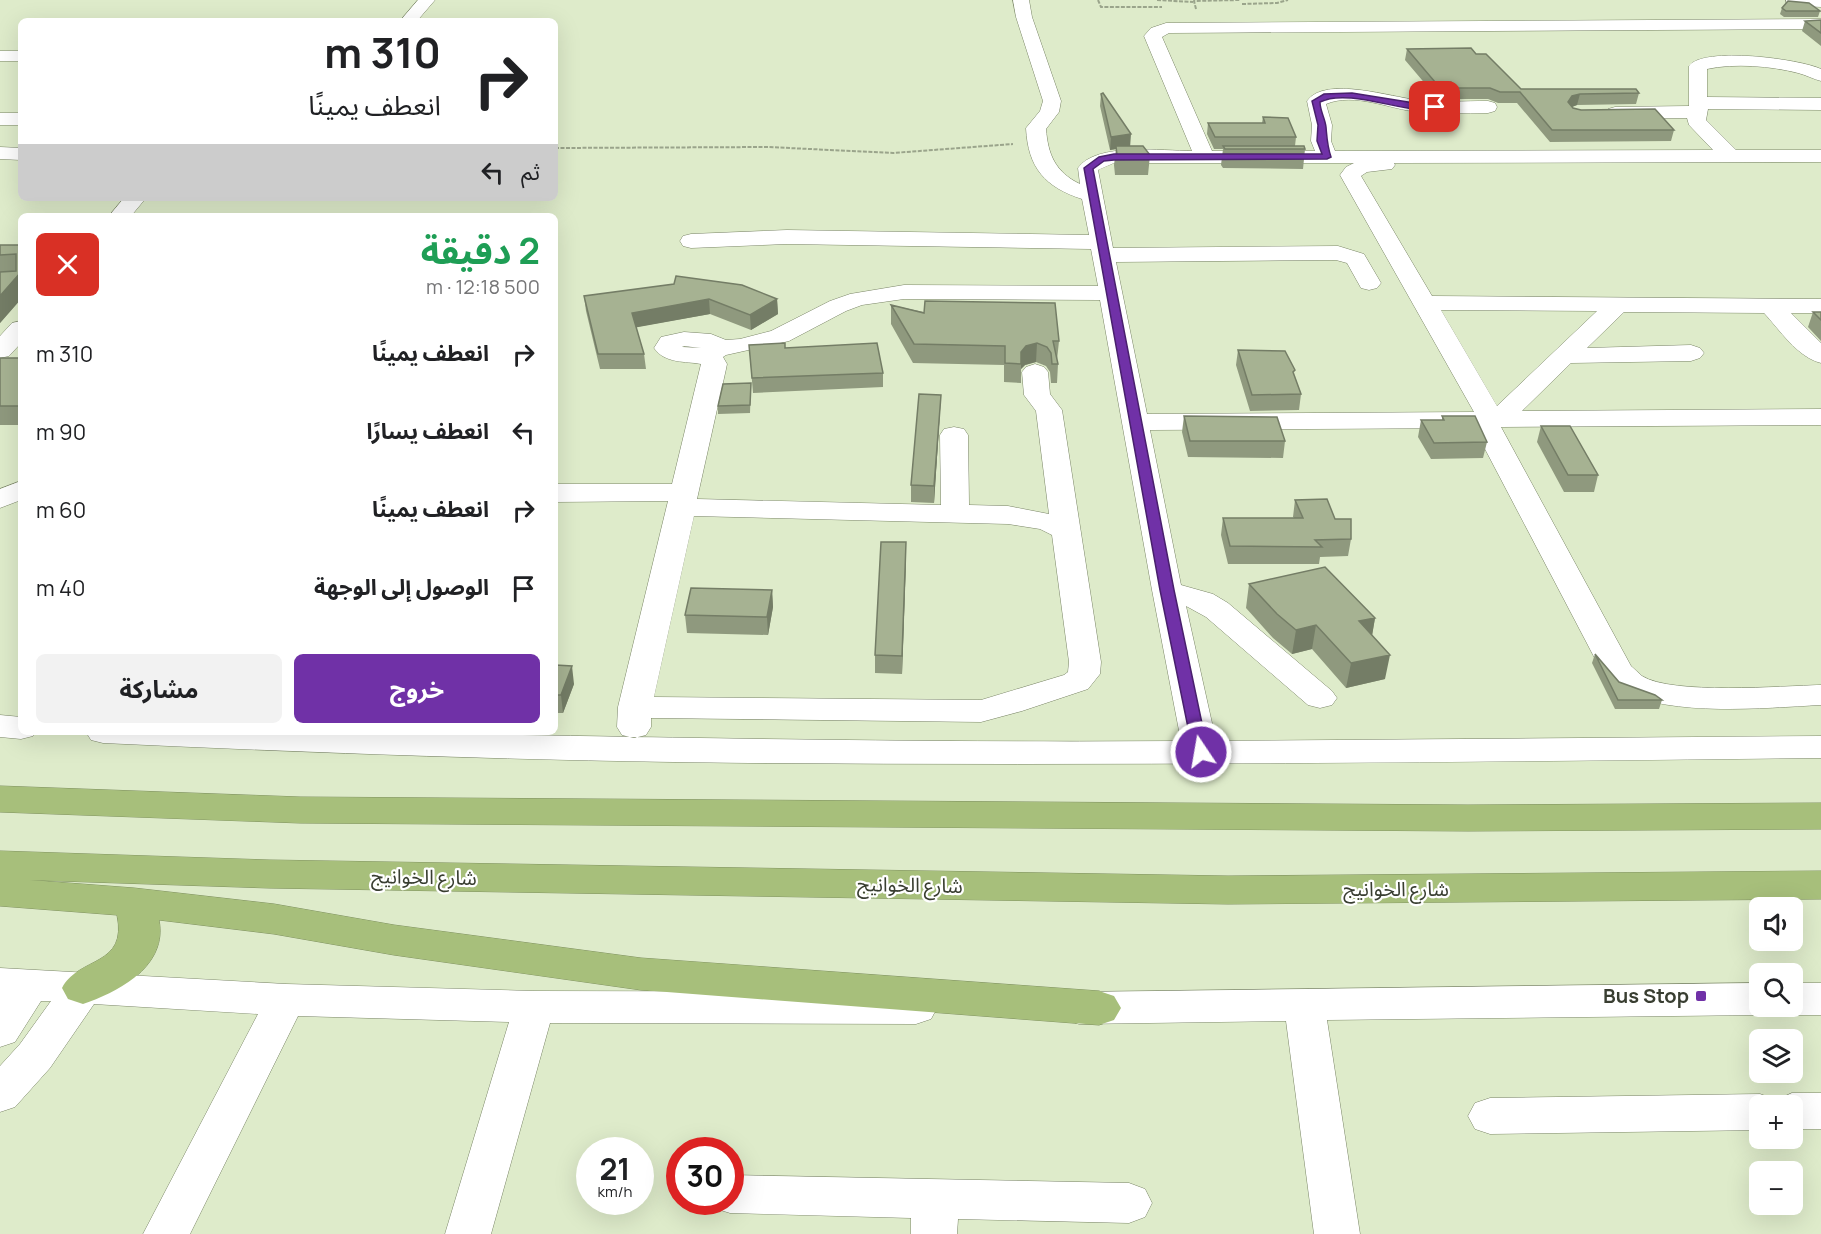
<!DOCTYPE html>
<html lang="ar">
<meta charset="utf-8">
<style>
:root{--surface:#fff;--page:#f2f2f2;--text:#202124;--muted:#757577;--accent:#7031a7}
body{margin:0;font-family:Manrope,"Noto Sans Arabic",sans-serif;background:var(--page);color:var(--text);direction:rtl;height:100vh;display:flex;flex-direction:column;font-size:22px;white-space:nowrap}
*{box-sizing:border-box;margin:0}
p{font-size:20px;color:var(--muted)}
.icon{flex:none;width:33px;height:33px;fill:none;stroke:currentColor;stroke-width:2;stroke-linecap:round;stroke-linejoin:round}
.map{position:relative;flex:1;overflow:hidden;direction:ltr}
.sheet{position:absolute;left:18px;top:213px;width:540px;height:522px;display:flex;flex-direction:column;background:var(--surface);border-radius:9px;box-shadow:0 6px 24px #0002;direction:rtl}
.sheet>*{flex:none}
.banner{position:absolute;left:18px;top:18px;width:540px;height:183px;border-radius:9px;box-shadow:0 6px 24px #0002;direction:rtl;background:#fff;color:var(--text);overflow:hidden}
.controls{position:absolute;left:1749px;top:897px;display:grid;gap:12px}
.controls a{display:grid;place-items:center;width:54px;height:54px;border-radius:9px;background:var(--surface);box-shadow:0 6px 24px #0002;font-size:30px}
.speed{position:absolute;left:576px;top:1137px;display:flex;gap:12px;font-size:30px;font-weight:700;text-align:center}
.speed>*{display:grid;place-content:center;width:78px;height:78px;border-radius:50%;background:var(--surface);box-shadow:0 6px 24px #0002;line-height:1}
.speed small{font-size:15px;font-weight:400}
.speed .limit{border:9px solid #d22;background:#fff;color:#111}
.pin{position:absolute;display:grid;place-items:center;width:51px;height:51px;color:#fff;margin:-26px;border-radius:12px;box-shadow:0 3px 9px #0006}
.me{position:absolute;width:66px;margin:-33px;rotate:348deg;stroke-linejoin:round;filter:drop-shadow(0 0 4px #0008)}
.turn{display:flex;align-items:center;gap:21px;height:126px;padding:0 18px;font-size:27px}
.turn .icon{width:78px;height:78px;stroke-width:2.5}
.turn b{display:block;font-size:42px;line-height:51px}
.then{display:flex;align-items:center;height:57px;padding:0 18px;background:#0003;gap:12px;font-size:22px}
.round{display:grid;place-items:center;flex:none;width:63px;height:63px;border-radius:9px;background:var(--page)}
.head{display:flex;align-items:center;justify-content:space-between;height:102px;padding:0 18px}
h1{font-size:36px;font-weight:700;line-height:45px;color:#1e9e55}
.action{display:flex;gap:12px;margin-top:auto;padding:12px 18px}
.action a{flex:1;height:69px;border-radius:9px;background:var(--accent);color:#fff;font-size:24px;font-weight:700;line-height:69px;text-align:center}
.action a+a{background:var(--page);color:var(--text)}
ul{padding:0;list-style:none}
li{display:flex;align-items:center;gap:18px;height:78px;padding:0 18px}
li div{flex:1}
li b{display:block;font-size:22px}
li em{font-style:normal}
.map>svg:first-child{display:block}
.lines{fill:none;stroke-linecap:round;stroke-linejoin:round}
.minor-casing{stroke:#7a8567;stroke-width:1}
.highway-casing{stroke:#809261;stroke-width:1}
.path{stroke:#9aa48b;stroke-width:2;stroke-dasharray:4 1.5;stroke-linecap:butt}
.minor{fill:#fff;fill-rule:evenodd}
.highway{fill:#a7bf7b;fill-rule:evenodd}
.wall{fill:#8f997e}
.shaded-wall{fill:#747d66}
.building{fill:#a6b292;stroke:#747d66;stroke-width:1.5}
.route{fill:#7031a7;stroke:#49206d;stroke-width:1.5}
.poi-dot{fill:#7031a7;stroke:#fff;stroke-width:2}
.labels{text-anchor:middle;stroke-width:4.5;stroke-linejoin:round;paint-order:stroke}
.near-street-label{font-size:20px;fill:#393e31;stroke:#fff}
.near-poi-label{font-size:20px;font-weight:bold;fill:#393e31;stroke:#fff;text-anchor:end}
</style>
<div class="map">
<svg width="1821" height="1234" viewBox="0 0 1821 1234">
<rect width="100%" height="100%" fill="#deebca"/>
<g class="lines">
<g class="minor-casing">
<path id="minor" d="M 418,0 L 435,0 L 417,21 L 400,21 Z
M 1013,0 L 1029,0 L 1032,17 L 1061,101 L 1059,112 L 1046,129 C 1048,154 1055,172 1080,184 L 1078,168 C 1096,142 1163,151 1192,151 L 1144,36 L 1151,28 L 1166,23 L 1821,19 L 1821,29 L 1169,33 L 1162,37 L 1212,151 L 1315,151 L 1311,141 L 1312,125 L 1307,101 C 1325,75 1393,98 1418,100 C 1441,103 1465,101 1488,101 L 1495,103 L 1497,107 L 1495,111 L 1488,113 C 1465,113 1441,114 1418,112 C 1389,109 1355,92 1326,104 L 1332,125 L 1331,141 L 1335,151 L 1713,150 L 1689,125 L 1687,118 L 1615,119 L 1608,117 L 1605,113 L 1608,109 L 1615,107 L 1689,106 L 1689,66 C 1703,46 1800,59 1821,69 L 1821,81 C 1813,79 1806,75 1798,73 C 1771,66 1735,63 1707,69 L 1707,97 L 1821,98 L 1821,110 L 1708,109 L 1706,120 L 1736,150 L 1821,150 L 1821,162 L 1394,163 L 1395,165 L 1392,169 L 1367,172 L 1361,176 L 1432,296 L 1821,299 L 1821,313 L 1791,313 L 1821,343 L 1821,363 C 1797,357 1780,330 1764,313 L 1624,312 L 1587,348 L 1691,345 L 1700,348 L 1704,353 L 1700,358 L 1691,361 L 1571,363 L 1522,411 L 1821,409 L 1821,425 L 1501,427 L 1631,666 C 1635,669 1638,673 1642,676 C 1672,695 1782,686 1821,685 L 1821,705 C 1763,708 1673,717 1621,691 C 1613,687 1606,679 1602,672 L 1474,428 L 1150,430 L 1181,585 L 1213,594 L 1228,603 L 1332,691 L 1337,698 L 1332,705 L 1320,708 L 1308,705 L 1206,617 L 1186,606 L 1216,741 L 1821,736 L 1821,758 C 1464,762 1107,766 750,763 C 534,761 319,753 103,743 L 91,740 L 86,732 C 179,732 273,730 367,732 C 638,737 910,743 1181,741 L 1152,590 L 1100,300 L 904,299 L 862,305 L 846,311 L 789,341 L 726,355 L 723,357 L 727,364 L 726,369 L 697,499 L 941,505 L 940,435 L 944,429 L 954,427 L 964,429 L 968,435 L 969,505 L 1008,506 L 1049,514 L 1036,411 L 1024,395 L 1022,372 L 1026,367 L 1035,364 L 1044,367 L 1048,372 L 1050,394 L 1062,410 L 1101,662 L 1100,674 L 1088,689 L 1022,711 L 981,722 L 651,718 L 651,727 L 646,735 L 634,738 L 622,735 L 617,727 L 618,707 L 668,501 L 555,502 L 555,484 L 672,484 L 701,364 C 686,361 665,364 654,348 L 661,337 L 684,332 L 711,334 L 726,340 L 740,339 L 771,331 L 830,301 L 850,294 L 904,285 L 1098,286 L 1091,249 L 787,244 L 691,248 L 683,246 L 680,241 L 683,236 L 691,234 L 787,230 L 1089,235 L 1082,199 C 1045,187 1028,168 1026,128 L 1040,111 L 1043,101 L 1016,17 ZM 1114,163 L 1354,163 L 1346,167 L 1340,175 L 1474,412 L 1147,414 L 1116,262 L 1336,260 L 1347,263 L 1361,288 L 1369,290 L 1377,288 L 1381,283 L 1364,254 L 1338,246 L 1113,248 L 1098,170 ZM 1441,310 L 1597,311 L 1497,406 ZM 684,346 L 701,348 L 682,347 ZM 694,516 L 1008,524 L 1040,529 L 1052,535 L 1069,662 L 1068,672 L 1064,675 L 981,700 L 654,697 Z
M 1786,0 L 1821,0 L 1821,7 L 1787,5 Z
M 0,51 L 21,51 L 21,61 L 0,61 Z
M 0,113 L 21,113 L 21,125 L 0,125 Z
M 0,147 L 21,148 L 21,160 L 0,159 Z
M 124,198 L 146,198 L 131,216 L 109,216 Z
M 21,321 L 21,343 L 9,356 L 0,358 L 0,336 L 12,323 Z
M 21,481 L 21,500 L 0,508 L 0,489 Z
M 0,715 L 21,717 L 21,732 L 36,732 L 33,736 L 21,739 L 0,737 Z
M 0,968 L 286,984 L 534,991 L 916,992 L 931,997 L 937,1008 L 931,1019 L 916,1024 L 550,1023 L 491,1234 L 445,1234 L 509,1022 L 298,1016 L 190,1234 L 143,1234 L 258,1014 L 94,1004 L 50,1068 L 15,1107 L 0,1112 L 0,1066 L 20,1044 L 51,1001 L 41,1001 L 15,1042 L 0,1047 Z
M 1760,983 L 1760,1006 L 1792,1006 L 1792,983 L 1821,983 L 1821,1015 L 1792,1015 L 1778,1010 L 1776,1007 L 1774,1010 L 1760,1015 L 1327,1020 L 1360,1234 L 1314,1234 L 1286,1021 L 1079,1024 L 1064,1019 L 1058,1008 L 1064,997 L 1079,992 Z
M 1792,1093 L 1821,1093 L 1821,1129 L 1792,1129 L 1792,1106 L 1760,1106 L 1760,1130 L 1490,1134 L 1475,1129 L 1468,1116 L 1475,1103 L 1490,1098 L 1760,1094 L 1776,1100 Z
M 730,1175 L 1129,1183 L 1145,1189 L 1152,1203 L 1145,1217 L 1129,1223 L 958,1219 L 957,1234 L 911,1234 L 911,1218 L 730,1213 L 714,1208 L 711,1202 L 730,1202 Z"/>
</g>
<g class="highway-casing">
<path id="highway" d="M 0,786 L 300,797 L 1468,805 L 1821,803 L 1821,829 L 1468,831 L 300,823 L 0,812 Z
M 0,851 L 269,860 L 1228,876 L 1821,871 L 1821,899 L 1228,904 L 269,888 L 29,880 L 134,888 L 274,904 L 394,925 L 641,958 L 1099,991 L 1114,996 L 1121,1008 L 1114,1020 L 1099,1025 L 641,990 L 394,955 L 274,934 L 159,920 C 168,965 120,992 83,1004 L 68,999 L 62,988 C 79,956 128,967 117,915 L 0,906 Z"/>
</g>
<path class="path" d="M 1098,0 L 1101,7 L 1162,7
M 1157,0 L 1193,2
M 1242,4 L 1277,3 L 1288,0
M 1196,9 L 1194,1 L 1240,0
M 555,148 L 768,147 L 893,153 L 1013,144"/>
<use href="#minor" class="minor"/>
<use href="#highway" class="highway"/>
</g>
<path class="wall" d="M 1782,8 L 1820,11 L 1818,17 L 1784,17 L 1780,14 Z
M 1821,20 L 1821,46 L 1802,31 L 1805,21 Z
M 1407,49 L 1476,54 L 1521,89 L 1639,93 L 1636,104 L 1577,105 L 1572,107 L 1573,108 L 1674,130 L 1671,141 L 1550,142 L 1517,103 L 1498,103 L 1488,99 L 1454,99 L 1449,93 L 1433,93 L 1405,60 Z
M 1101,94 L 1130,146 L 1150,155 L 1148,175 L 1115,175 L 1114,165 L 1116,149 L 1110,150 L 1100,106 Z
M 1263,117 L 1296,137 L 1295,146 L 1305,149 L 1303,169 L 1223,168 L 1221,165 L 1223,149 L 1214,149 L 1207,134 L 1208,123 L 1262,123 Z
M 0,245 L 21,245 L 21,299 L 0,323 Z
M 584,296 L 777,299 L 778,314 L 751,330 L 710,314 L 636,327 L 644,354 L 646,369 L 600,369 L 586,311 Z
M 891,305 L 1059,341 L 1057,360 L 1058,364 L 1057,383 L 1051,383 L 1050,372 L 1046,366 L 1036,362 L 1025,365 L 1021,369 L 1021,383 L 1004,382 L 1004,365 L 913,363 L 891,324 Z
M 1813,312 L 1821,312 L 1821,341 L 1808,327 Z
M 749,345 L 785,348 L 883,373 L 883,387 L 753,393 Z
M 1238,350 L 1294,375 L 1301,394 L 1299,410 L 1250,411 L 1236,365 Z
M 0,358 L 21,358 L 21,425 L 0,425 Z
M 751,383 L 750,413 L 718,414 L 718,406 Z
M 941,395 L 940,411 L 934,503 L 911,502 L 911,485 Z
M 1184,416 L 1285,441 L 1283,458 L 1188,457 L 1182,432 Z
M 1442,416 L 1487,442 L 1483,458 L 1431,459 L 1418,437 L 1421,420 L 1442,420 Z
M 1541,426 L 1598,475 L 1594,492 L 1564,492 L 1537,442 Z
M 1295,500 L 1335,519 L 1351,539 L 1348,556 L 1320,557 L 1319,564 L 1228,564 L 1221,535 L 1223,518 L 1294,518 L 1293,517 Z
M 906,559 L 902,674 L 875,673 L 875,655 Z
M 1249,584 L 1375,618 L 1372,635 L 1385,679 L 1346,688 L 1312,649 L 1292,654 L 1273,638 L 1246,608 Z
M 772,590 L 773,607 L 768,635 L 687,633 L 685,615 Z
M 1595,654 L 1619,682 L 1662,700 L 1659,709 L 1615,709 L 1592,663 Z
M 555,665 L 574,684 L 563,713 L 555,713 Z"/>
<path class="shaded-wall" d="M 1580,94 L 1577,105 L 1569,108 L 1568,102 L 1572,96 Z
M 1131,134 L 1130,148 L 1116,146 L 1116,149 L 1110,150 L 1111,137 Z
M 21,272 L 21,299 L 0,323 L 0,296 Z
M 709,299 L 710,314 L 633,328 L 632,313 Z
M 777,299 L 778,314 L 751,330 L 750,315 Z
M 1037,343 L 1036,362 L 1025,365 L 1021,369 L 1021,352 L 1026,346 Z
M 941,395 L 940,411 L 934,503 L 934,486 Z
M 906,542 L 906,559 L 902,674 L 902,656 Z
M 772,590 L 773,607 L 768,635 L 767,617 Z
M 1375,618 L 1371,642 L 1359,621 Z
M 1316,625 L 1312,649 L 1292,654 L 1296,630 Z
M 1390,655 L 1385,679 L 1346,688 L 1351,663 Z
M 572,666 L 574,684 L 563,713 L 561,695 Z"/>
<path class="building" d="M 1788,1 L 1809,3 L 1820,11 L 1786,11 L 1782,8 Z
M 1821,20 L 1821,33 L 1805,21 Z
M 1471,48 L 1476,54 L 1486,54 L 1521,89 L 1636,89 L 1639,93 L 1580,94 L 1572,96 L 1568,102 L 1573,108 L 1581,110 L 1655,109 L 1674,130 L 1552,130 L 1520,92 L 1500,92 L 1490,88 L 1456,88 L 1451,82 L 1435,82 L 1407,49 Z
M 1103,93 L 1131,134 L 1111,137 L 1101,94 Z
M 1263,117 L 1288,118 L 1296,137 L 1215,137 L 1208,123 L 1265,123 Z
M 1116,146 L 1143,146 L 1150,155 L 1117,155 Z
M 1223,146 L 1304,146 L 1305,149 L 1225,149 Z
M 0,245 L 21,245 L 21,272 L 0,296 L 0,272 L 16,271 L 16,254 L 0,255 Z
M 676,276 L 742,285 L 777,299 L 750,315 L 709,299 L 632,313 L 644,354 L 598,354 L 584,296 L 674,284 Z
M 925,301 L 1055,303 L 1059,341 L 1053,341 L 1058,364 L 1052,364 L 1051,353 L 1047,347 L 1037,343 L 1026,346 L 1021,352 L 1021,364 L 1005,363 L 1005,346 L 914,344 L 891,305 L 924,313 Z
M 1813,312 L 1821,312 L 1821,320 Z
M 785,343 L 785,348 L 877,343 L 883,373 L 752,378 L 749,345 Z
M 1238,350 L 1285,351 L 1295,370 L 1293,372 L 1301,394 L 1252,395 Z
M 0,358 L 21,358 L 21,406 L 0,406 Z
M 751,383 L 750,405 L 718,406 L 723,384 Z
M 919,394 L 941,395 L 934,486 L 911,485 Z
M 1184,416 L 1277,417 L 1285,441 L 1190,441 Z
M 1442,416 L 1475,416 L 1487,442 L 1434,443 L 1421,420 L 1444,420 Z
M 1541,426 L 1570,426 L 1598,475 L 1568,475 Z
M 1327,499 L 1335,519 L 1351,519 L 1351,539 L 1315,540 L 1322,547 L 1230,546 L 1223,518 L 1303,518 L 1295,500 Z
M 881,542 L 906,542 L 902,656 L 875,655 Z
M 1325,567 L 1375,618 L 1359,621 L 1390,655 L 1351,663 L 1316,625 L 1296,630 L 1277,614 L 1249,584 Z
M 691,588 L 772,590 L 767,617 L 685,615 Z
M 1595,654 L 1619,682 L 1655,695 L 1662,700 L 1618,700 Z
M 555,665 L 572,666 L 561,695 L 555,695 Z"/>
<path class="route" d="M 1352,93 L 1439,107 C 1419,120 1351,86 1320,102 C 1320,111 1325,118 1326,127 C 1327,138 1327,145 1331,157 L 1327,159 L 1114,160 L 1104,161 L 1093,169 L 1174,590 L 1208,752 L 1201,757 L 1193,752 L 1160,590 L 1084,168 L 1099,157 L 1114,154 L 1322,154 L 1317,141 L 1318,125 L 1312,101 L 1324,94 Z"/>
<rect class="poi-dot" x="1695" y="990" width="12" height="12" rx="3"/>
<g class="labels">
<g class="near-street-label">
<text transform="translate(424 877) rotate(1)" y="7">شارع الخوانيج</text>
<text transform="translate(910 885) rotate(1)" y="7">شارع الخوانيج</text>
<text x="1396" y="896">شارع الخوانيج</text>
</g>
<g class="near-poi-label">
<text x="1689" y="1003">Bus Stop</text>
</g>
</g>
</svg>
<div class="controls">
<a><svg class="icon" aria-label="sound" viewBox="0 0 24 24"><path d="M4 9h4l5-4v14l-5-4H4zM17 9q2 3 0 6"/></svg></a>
<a><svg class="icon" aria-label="search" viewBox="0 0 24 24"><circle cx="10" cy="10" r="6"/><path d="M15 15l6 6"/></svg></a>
<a><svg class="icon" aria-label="layers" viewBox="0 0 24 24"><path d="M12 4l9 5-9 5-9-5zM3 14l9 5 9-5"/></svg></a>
<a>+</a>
<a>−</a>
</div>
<div class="speed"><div>21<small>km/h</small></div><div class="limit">30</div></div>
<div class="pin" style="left:1435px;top:107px;background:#d93025"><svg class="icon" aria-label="arrive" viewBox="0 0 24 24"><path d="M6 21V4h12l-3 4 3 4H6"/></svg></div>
<svg class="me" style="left:1201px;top:752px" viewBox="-20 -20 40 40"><circle r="17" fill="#7031a7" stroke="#fff" stroke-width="3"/><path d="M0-11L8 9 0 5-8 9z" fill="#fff"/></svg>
<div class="banner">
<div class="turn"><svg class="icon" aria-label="right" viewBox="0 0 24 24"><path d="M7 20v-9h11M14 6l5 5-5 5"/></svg><div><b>310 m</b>انعطف يمينًا</div></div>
<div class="then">ثم<svg class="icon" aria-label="left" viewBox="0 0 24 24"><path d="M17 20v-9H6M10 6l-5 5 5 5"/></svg></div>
</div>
<section class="sheet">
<div class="head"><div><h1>2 دقيقة</h1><p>500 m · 12:18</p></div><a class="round" style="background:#d93025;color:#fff"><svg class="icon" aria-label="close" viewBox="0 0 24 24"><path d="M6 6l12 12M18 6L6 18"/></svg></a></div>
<ul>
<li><svg class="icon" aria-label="right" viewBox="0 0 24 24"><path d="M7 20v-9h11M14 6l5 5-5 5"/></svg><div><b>انعطف يمينًا</b></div><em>310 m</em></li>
<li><svg class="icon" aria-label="left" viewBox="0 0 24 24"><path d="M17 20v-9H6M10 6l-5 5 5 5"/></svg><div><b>انعطف يسارًا</b></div><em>90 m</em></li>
<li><svg class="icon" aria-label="right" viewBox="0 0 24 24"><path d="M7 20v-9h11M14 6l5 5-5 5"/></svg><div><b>انعطف يمينًا</b></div><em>60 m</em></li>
<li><svg class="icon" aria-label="arrive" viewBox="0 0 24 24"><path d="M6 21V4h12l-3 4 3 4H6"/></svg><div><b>الوصول إلى الوجهة</b></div><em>40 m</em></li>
</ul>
<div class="action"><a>خروج</a><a>مشاركة</a></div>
</section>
</div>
